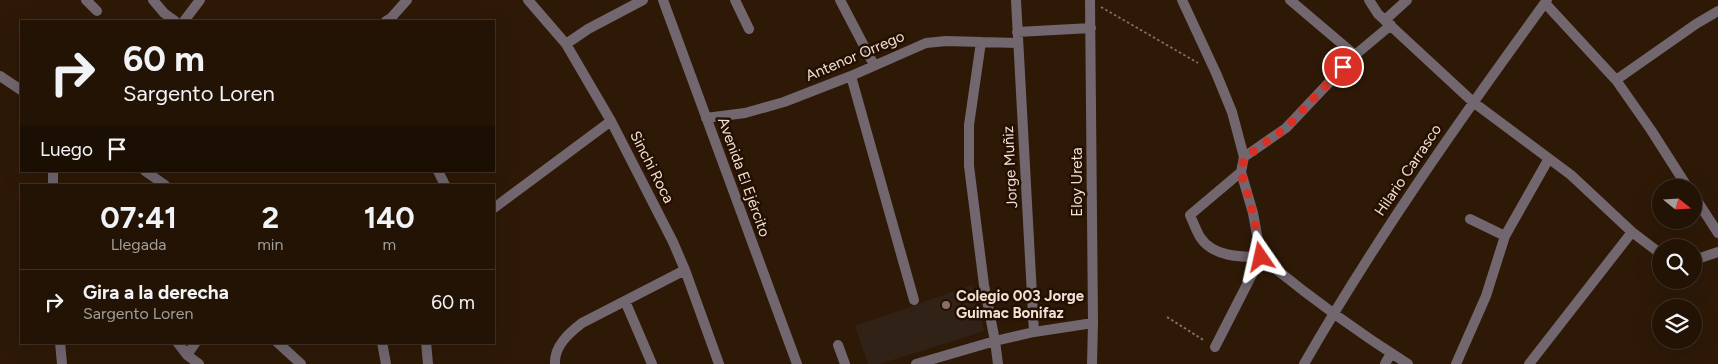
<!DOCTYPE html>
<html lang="es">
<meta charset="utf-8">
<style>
:root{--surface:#221305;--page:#2e2013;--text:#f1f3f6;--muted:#a29e9a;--line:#3f3227}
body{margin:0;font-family:Figtree,sans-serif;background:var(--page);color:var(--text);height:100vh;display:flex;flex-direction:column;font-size:19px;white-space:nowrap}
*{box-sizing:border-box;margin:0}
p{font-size:16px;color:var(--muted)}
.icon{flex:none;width:28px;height:28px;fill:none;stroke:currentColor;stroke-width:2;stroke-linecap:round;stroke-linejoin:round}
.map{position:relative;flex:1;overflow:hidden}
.sheet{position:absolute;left:20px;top:184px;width:475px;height:160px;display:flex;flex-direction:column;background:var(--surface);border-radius:0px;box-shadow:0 5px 20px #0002,0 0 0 1px var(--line)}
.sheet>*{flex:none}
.guide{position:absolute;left:20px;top:20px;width:475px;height:152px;border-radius:0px;box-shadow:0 5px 20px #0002,0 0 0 1px var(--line);background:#221305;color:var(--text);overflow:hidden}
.needle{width:32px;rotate:108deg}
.controls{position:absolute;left:1652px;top:179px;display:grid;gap:10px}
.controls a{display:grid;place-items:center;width:50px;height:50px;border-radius:50%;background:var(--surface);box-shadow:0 5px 20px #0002,0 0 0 1px var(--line);font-size:25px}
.pin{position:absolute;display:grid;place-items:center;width:42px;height:42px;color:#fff;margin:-21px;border:2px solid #fff;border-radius:50%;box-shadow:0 1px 5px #0007}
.me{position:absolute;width:55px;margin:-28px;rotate:349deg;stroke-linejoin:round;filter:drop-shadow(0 0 4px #0008)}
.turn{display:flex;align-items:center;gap:18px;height:105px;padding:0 20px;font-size:22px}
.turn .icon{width:65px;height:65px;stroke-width:2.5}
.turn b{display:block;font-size:35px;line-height:42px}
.then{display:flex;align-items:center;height:48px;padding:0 20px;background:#0003;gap:10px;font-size:19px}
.eta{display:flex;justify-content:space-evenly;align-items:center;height:85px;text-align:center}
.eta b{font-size:30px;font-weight:700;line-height:35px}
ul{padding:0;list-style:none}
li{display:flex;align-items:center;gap:15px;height:65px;padding:0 20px;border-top:1px solid var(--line)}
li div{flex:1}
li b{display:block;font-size:19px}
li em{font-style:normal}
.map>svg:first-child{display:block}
.education{fill:#312218}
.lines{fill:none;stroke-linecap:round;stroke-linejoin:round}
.path{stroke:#837061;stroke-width:2;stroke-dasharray:2.5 2.5;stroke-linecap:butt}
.minor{stroke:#72666f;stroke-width:10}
.route{stroke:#d93025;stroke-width:9;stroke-dasharray:0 16.2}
.education-dot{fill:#8d6e63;stroke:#240f01;stroke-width:2}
.labels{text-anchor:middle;stroke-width:5;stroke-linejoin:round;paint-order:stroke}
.street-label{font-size:15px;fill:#f0e0d5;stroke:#240f01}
.poi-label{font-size:15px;font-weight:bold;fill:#f0e0d5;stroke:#240f01;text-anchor:start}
</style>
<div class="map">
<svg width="1718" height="364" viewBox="0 0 1718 364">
<rect width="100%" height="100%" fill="#2e1907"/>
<path class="education" d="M 972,285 L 984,331 L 880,364 L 868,364 L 855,326 Z"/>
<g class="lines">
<path class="path" d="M 1101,7 L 1198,63
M 1167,317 L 1205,341"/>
<path class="minor" d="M 86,0 L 97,11
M 153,0 L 164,13 L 175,21
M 528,0 L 566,44 L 611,121 L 673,242 L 685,270 L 719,364
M 663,0 L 797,364
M 735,0 L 749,29
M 840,0 L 874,65
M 1016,0 L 1034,332
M 1090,0 L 1093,323 L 1092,364
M 1182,0 L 1216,73 L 1232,112 L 1244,157 L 1241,172 L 1253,213 L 1261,257 L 1215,347
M 1290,0 L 1355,55
M 1369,0 L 1378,14 L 1473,102 L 1571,175 L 1632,232 L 1661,254
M 1545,3 L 1616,80 L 1651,130 L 1688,188
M 1385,20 L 1407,0
M 184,21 L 200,0
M 386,21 L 391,18 L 407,0
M 1017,32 L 1091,28
M 981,42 L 969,125 L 969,166 L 984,285 L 995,341 L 998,364
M 566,44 L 588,29 L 643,0
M 0,76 L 21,90
M 851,76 L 914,300
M 1616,80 L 1696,24 L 1718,11
M 706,118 L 745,113 L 784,102 L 851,76 L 926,43 L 946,41 L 1017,43
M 1244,157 L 1286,128 L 1355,55 L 1391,25
M 53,171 L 53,185
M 145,171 L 165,185
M 438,171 L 445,185
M 1241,172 L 1190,215 C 1193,222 1196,230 1200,237 C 1213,257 1240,257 1261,257
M 1694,196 L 1718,233
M 494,208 L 611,121
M 1470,219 L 1505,236
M 1261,257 C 1308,296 1356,331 1408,364
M 1694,260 L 1718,252
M 625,301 L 652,364
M 60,342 L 62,364
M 177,342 L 187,355 L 199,364
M 277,342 L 301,364
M 382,342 L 386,364
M 426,342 L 428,364
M 838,345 L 845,364
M 187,355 L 196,342
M 555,364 C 554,346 569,333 582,323 L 685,270
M 916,364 L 995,341 L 1034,332 L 1093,323
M 1304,364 C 1377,237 1461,118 1547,0
M 1385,364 L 1391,353
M 1456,364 L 1486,296 L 1505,236 L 1548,160
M 1529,364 L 1632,232"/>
</g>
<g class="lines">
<path class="route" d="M 1261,257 L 1253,213 L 1241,172 L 1244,158 L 1286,128 L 1343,67"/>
</g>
<circle class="education-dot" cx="946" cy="305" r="5"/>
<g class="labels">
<g class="street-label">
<text transform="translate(855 56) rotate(-23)" y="5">Antenor Orrego</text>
<text transform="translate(652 167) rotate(63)" y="5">Sinchi Roca</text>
<text transform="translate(1010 167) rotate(-93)" y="5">Jorge Muñiz</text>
<text transform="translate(1408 170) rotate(-56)" y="5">Hilario Carrasco</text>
<text transform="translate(744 177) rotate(70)" y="5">Avenida El Ejército</text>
<text transform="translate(1077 182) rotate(-90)" y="5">Eloy Ureta</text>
</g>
<g class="poi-label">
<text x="956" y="301">Colegio 003 Jorge<tspan x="956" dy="17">Guimac Bonifaz</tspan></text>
</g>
</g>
</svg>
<div class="controls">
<a><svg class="needle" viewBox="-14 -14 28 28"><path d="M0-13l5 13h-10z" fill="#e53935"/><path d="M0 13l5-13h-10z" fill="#a29e9a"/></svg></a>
<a><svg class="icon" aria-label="search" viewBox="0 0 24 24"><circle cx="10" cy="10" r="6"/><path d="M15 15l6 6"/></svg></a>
<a><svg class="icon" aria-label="layers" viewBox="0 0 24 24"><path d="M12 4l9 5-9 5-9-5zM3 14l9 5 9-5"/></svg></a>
</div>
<div class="pin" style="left:1343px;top:67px;background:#d93025"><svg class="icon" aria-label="arrive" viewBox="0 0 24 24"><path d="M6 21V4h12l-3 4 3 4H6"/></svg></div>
<svg class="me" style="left:1261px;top:257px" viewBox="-20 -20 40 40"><path d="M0-17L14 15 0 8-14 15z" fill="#d93025" stroke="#fff" stroke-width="4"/></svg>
<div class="guide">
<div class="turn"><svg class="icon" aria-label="right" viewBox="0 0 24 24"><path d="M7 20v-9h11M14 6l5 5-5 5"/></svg><div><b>60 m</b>Sargento Loren</div></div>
<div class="then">Luego<svg class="icon" aria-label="arrive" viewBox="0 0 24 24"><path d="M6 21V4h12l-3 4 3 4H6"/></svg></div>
</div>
<section class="sheet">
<div class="eta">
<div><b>07:41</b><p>Llegada</p></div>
<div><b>2</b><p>min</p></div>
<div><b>140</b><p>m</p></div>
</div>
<ul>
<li><svg class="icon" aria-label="right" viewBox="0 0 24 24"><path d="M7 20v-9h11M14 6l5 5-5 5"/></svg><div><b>Gira a la derecha</b><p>Sargento Loren</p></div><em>60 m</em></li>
</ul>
</section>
</div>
